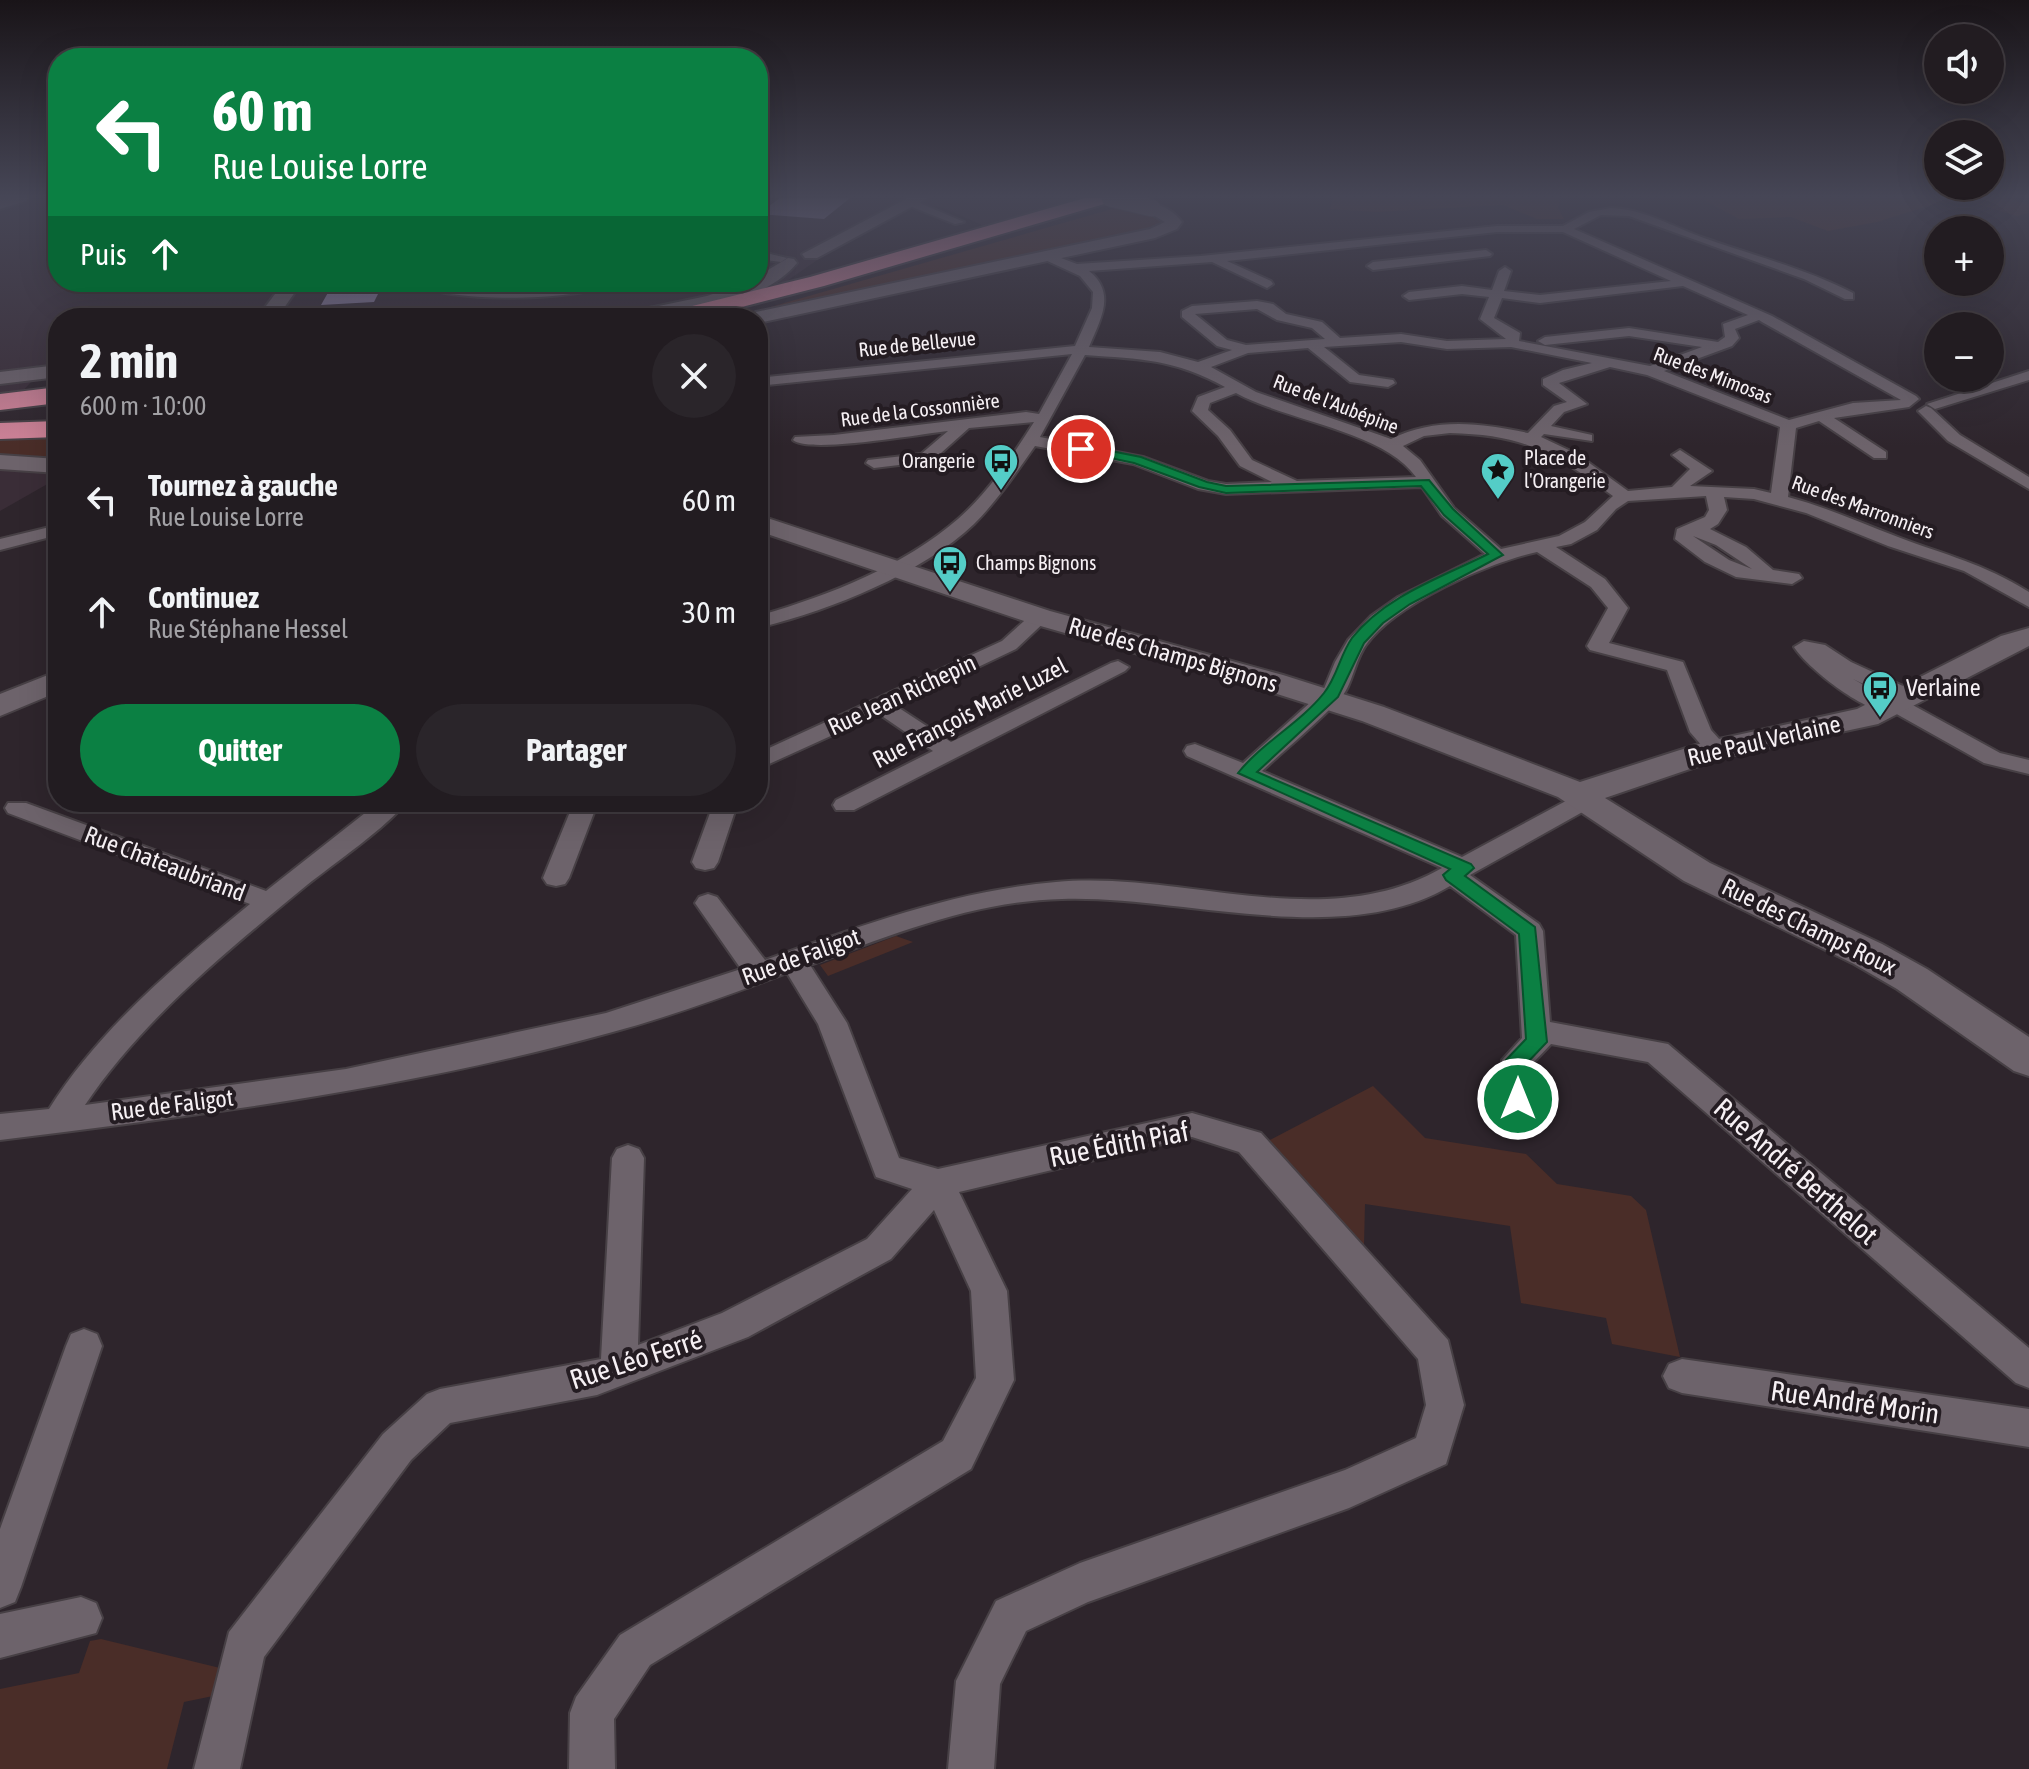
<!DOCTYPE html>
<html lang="fr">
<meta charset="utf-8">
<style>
:root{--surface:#221c21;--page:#2a252a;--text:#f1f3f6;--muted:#a2a1a5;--line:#3f3a3f;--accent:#0b8043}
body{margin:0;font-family:"Asap Condensed",sans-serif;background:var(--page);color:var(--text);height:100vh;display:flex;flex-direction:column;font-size:30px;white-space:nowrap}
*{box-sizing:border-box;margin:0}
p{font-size:26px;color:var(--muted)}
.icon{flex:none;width:44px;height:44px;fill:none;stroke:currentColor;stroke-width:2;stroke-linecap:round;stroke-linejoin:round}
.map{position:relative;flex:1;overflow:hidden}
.side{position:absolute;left:48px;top:308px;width:720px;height:504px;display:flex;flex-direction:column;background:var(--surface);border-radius:32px;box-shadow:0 8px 32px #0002,0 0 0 2px var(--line)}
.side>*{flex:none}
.hud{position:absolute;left:48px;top:48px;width:720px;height:244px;border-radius:32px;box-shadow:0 8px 32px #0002,0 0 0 2px var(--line);background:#0b8043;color:#fff;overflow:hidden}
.tools{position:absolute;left:1924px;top:24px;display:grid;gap:16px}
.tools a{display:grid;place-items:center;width:80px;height:80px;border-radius:50%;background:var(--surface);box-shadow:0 8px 32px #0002,0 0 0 2px var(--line);font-size:40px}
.pin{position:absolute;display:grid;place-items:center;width:68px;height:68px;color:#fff;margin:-34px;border:4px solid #fff;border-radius:50%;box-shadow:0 2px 8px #0007}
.me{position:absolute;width:88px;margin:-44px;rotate:0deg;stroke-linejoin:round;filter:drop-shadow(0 0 6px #0008)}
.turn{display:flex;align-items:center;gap:28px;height:168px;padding:0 32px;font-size:36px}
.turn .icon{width:104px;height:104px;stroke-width:2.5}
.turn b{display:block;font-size:56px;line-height:68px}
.then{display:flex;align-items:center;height:76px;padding:0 32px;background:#0003;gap:16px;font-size:30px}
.round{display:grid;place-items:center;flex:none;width:84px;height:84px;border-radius:42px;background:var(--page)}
.overview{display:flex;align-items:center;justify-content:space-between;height:136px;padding:0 32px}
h1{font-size:48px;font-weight:700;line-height:60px}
.button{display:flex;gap:16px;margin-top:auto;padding:16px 32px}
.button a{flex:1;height:92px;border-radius:48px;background:var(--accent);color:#fff;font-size:32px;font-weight:700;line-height:92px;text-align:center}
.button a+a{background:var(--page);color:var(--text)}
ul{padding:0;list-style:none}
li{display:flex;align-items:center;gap:24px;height:112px;padding:0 32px}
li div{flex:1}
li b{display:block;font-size:30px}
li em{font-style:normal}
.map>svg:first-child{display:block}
.built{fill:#3a2d37}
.green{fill:#4a2d28}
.building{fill:#9586a9}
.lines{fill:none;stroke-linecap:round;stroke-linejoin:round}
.street-casing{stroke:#474045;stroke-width:4}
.secondary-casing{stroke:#474045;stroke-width:4}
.highway-casing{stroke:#474045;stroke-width:4}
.street{fill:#6d636b;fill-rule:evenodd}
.secondary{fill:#6d636b;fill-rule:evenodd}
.highway{fill:#cf8297;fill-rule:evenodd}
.secondary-bridge-casing{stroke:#474045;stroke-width:19;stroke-linecap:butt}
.secondary-bridge{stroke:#6d636b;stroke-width:17}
.route{fill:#0b8043;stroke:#07532c;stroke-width:2}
.labels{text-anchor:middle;stroke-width:8;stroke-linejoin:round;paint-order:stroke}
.far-street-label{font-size:20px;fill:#f6f0f4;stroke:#241c22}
.far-poi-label{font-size:20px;fill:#f6f0f4;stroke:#241c22;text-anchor:start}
.street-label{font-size:24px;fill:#f6f0f4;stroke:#241c22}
.poi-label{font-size:24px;fill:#f6f0f4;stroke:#241c22;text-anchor:start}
.near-street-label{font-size:28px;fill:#f6f0f4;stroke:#241c22}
</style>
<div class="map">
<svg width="2029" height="1769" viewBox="0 0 2029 1769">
<rect width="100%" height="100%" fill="#2e252c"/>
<path class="built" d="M 0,198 L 58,198 L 58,282 L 758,282 L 758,198 L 1077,198 L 984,226 L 944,208 L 920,204 L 823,256 L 787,281 L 611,318 L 58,318 L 58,377 L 31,382 L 22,392 L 0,398 Z
M 0,455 L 46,458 L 58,463 L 58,478 L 0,511 Z"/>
<path class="green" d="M 1333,198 L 1560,198 L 1558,208 L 1564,219 L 1537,219 L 1503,205 L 1377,212 L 1330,209 Z
M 1621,198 L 2005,198 L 2029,204 L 2029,213 L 2017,216 L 1970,202 L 1938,203 L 1877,222 L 1828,231 L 1791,217 L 1739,219 L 1702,199 Z
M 1126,205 L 1145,209 L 1162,220 L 1160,226 L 1142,233 L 767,308 Z
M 58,420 L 58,463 L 46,458 L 0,455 L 0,426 Z
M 896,936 L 913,942 L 828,976 L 820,965 Z
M 1373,1086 L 1425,1138 L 1526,1154 L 1557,1184 L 1631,1196 L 1646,1210 L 1680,1357 L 1612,1344 L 1606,1318 L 1521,1303 L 1510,1226 L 1365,1204 L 1364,1245 L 1266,1142 Z
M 101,1639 L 220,1668 L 213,1696 L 184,1702 L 167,1769 L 0,1769 L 0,1689 L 79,1673 L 90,1641 Z"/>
<path class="building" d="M 780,198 L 850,198 L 824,219 L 758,214 Z
M 334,282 L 384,282 L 374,302 L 321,305 Z"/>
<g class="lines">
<g class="street-casing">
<path id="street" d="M 907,201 L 915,201 L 964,222 L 955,224 L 907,205 Z
M 1611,208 C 1644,209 1673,227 1704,238 C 1755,256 1806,269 1853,293 L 1853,299 L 1845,299 L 1804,279 L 1629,216 L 1601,215 L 1574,229 L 1772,316 L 1916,396 L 1919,399 L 1909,407 L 1834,418 L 1886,452 L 1886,458 L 1874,458 L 1819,421 L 1796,428 L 1788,497 C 1826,507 1861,523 1898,537 C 1948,556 1982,563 2029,592 L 2029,607 L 1964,571 L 1888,546 L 1806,513 L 1754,499 L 1724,497 L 1727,510 L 1718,524 L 1710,529 L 1746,547 L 1773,570 L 1799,574 L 1802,578 L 1792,584 L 1736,577 L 1705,562 L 1675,539 L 1677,529 L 1705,517 L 1709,510 L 1706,496 L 1628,501 L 1616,509 L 1597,530 L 1571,544 L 1556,547 L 1605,579 L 1628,608 L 1609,643 L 1683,662 L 1711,730 L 1728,749 L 1725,754 L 1709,754 L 1690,732 L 1667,670 L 1590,650 L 1587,646 L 1608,608 L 1591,587 L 1537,552 C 1489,562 1395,604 1366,645 C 1354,661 1353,686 1339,700 C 1315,725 1287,748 1262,771 L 1462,857 L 1577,795 L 1595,795 L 1598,800 L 1595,805 L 1470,875 L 1539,924 L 1543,931 L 1550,1022 L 1668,1044 L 2029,1348 L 2029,1388 L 2016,1383 L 1648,1062 L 1551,1044 L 1532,1064 L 1533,1099 L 1529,1107 L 1518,1111 L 1507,1107 L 1503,1099 L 1502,1060 L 1522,1038 L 1516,935 L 1450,886 C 1343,950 1182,895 1062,899 C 974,901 891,935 810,965 L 847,1023 L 899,1158 L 938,1169 L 1192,1113 L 1261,1133 L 1448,1340 L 1464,1405 L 1446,1464 L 1349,1508 L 1088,1602 L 1026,1631 L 1000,1684 L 994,1769 L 948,1769 L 956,1681 L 996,1601 L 1080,1563 L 1345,1470 L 1416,1438 L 1426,1405 L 1418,1359 L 1239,1152 L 1192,1137 L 959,1192 L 1007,1291 L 1014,1380 L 971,1469 L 650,1665 L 614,1719 L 615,1769 L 569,1769 L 570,1713 L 576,1697 L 620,1635 L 943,1441 L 976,1378 L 971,1291 L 934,1210 L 891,1259 L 748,1337 L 597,1395 L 450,1423 L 411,1460 L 264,1657 L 240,1769 L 194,1769 L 229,1632 L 383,1434 L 427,1394 L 440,1389 L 601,1359 L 612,1158 L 617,1149 L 628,1145 L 639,1149 L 644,1158 L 638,1345 L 722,1313 L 867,1239 L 912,1189 L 876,1177 L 818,1024 L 787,973 C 729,995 669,1017 609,1033 C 410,1088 205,1115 0,1140 L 0,1114 L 49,1109 C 100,1028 177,964 250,904 L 8,813 L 5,808 L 8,803 L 26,803 L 266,891 L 379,802 L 406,802 C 390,825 332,865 307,885 C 228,950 143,1019 85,1105 L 346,1069 L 606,1013 L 741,969 L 695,903 L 699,897 L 708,894 L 717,897 L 765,960 C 861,926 953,891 1056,882 C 1184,870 1323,936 1442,868 L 1187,756 L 1184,751 L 1187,746 L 1195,744 L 1243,763 L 1323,691 L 1335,662 L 1348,640 L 1371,616 L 1398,597 L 1485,554 L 1442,516 L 1422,487 L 1226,494 L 1198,489 L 1133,464 L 1035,446 C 1016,473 997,501 974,524 C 922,574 828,611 758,628 L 758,616 C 827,596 903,567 958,519 C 989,492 1013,455 1034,422 L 969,428 L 932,461 L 874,468 L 866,463 L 868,460 L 921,454 L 948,431 C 921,434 808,454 793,440 L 795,437 L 834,435 L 1026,412 L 1039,414 L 1072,354 L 758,386 L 758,378 L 1075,346 L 1092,308 L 1093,292 L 1080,276 L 1041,258 L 1039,256 L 1045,252 L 1077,264 L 1201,256 L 1497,226 L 1563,226 L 1589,212 ZM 1497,232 L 1563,232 L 1671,281 L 1540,295 L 1504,291 L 1511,271 L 1505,267 L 1499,271 L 1492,290 L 1462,286 L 1409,292 L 1403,296 L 1409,300 L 1462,294 L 1489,297 L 1480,319 L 1506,339 L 1447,341 L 1401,334 L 1340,338 L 1322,322 L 1286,314 L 1273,304 L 1257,301 L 1192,306 L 1182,311 L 1182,317 L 1217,346 L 1232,350 L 1198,362 L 1160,352 L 1089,347 C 1100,320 1117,293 1089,271 L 1212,262 L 1267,288 L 1273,284 L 1271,281 L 1227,261 ZM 1683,286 L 1748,315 L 1723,324 L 1725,337 L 1718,342 L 1629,328 L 1545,337 L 1538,341 L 1545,345 L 1629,336 L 1702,347 L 1650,366 L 1519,341 L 1520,333 L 1494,318 L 1502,298 L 1540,303 ZM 1257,309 L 1277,320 L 1312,328 L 1325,339 L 1246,345 L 1227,340 L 1195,314 ZM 1759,320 L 1762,322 L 1901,400 L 1853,403 L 1789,420 L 1664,371 L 1732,346 L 1739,338 L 1735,329 ZM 1401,342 L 1447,349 L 1511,347 L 1592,363 L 1563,370 L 1543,379 L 1543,385 L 1567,402 L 1554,406 L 1528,433 C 1481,423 1435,417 1391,439 L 1256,392 L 1211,367 L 1248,353 L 1308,348 L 1350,382 L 1388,387 L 1395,383 L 1393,380 L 1359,375 L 1324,347 ZM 1085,355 C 1142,359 1174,359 1225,387 L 1198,397 L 1192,411 L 1218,436 L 1240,466 L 1272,482 L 1226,484 L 1208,481 L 1143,457 L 1040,437 ZM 1610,367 L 1647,375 L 1780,427 L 1771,493 L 1754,489 L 1690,486 L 1712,471 L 1680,450 L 1672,455 L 1690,469 L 1672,487 L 1628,491 L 1577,454 L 1541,437 L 1544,434 L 1592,441 L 1592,435 L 1551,426 L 1564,412 L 1587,404 L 1559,383 ZM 1236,393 C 1287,421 1384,431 1416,477 L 1297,481 L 1252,460 L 1230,430 L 1208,410 L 1210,403 ZM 1450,433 C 1526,435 1553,452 1613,496 L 1585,522 L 1559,536 L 1501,549 L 1454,508 L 1420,460 L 1403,446 L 1424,436 ZM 1693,536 L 1716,545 L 1752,569 L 1729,560 Z
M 1486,250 L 1492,254 L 1490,256 L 1373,270 L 1367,266 L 1373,262 Z
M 758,251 L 787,258 L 781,262 L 758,259 Z
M 412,282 L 484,290 L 613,282 C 585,302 440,304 412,282 Z
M 2029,371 L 2029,380 L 1935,409 L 1927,404 Z
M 1926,406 L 1931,408 L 1960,435 L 2029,477 L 2029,489 L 1948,441 L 1918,411 Z
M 58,525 L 58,535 L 0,550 L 0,539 Z
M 1040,611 L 1050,617 L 1016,649 L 896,706 L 951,742 L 1111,663 L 1118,661 L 1129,667 L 1125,671 L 854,810 L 836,810 L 833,805 L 836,800 L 933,751 L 879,714 L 758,769 L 758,753 L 1002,641 L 1033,613 Z
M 1804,641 L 1825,645 L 1851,662 L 1916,692 L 1919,697 L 1909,703 L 2000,753 L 2029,760 L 2029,774 L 1984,763 L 1893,712 C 1868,716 1807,668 1794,647 ZM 1853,679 L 1892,698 L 1889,699 Z
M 574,802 L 598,802 L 569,878 L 565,884 L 556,886 L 547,884 L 543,878 Z
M 714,802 L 738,802 L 718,862 L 714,868 L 705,870 L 696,868 L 692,862 Z
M 84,1329 L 97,1334 L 102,1346 L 21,1587 L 15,1602 L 0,1608 L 0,1529 L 66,1346 L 71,1334 Z
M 1682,1359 L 2029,1409 L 2029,1447 L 1682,1393 L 1669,1388 L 1663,1376 L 1669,1364 Z
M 81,1597 L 96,1603 L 102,1618 L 96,1633 L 0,1658 L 0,1614 Z"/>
</g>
<g class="secondary-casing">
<path id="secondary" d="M 29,198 L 26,201 L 0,209 L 0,199 Z
M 908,198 L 928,198 L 817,258 L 805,258 L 802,254 Z
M 1152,203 C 1165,207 1174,211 1182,222 L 1177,229 L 1155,238 L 758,323 L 758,318 L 746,318 L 756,312 L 1150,229 L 1165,222 L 1146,211 L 1146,205 Z
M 788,258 L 794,259 L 797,263 C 761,307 670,318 617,318 L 620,314 L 707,296 L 747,282 L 758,282 L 758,276 Z
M 284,282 L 302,282 L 277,318 L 257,318 Z
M 58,365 L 58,377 L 0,384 L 0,372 Z
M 0,455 L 58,459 L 58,473 L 0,469 Z
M 758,515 L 1050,611 L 1283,675 L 1384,707 L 1580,782 L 1705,742 L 1857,709 L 2001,636 L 2029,628 L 2029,646 L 1878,724 L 1725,757 L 1605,798 L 1710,863 L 1882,944 L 1927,969 L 2029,1037 L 2029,1076 L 2014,1071 L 1897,989 L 1854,964 L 1684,881 L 1558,797 L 1362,721 L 1261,689 L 1030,623 L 758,531 Z
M 58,671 L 58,692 L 0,716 L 0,694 Z"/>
</g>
<g class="highway-casing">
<path id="highway" d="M 1085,198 L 1114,198 L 1111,202 L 824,286 L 699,318 L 661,318 L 664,313 L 810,277 Z
M 58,387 L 58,403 L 0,410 L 0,394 Z
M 58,421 L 58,437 L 0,439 L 0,423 Z"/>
</g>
<use href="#street" class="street"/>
<use href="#secondary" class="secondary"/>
<use href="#highway" class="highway"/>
<g class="secondary-bridge-casing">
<path id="secondary-bridge" d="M 1110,198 L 1152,208"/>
</g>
<use href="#secondary-bridge" class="secondary-bridge"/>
</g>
<linearGradient id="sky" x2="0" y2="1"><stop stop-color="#191418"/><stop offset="0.44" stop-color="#464656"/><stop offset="1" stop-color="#464656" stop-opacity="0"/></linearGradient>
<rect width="2029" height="446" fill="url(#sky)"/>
<path class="route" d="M 1081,445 L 1141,457 L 1207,482 L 1226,486 L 1429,480 L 1453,509 L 1503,555 L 1410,604 L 1383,623 L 1364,643 L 1338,697 L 1257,772 L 1471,864 L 1474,868 L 1465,876 L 1535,927 L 1547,1042 L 1527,1063 L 1528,1099 L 1525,1105 L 1518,1107 L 1510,1105 L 1507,1099 L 1506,1060 L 1526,1039 L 1519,934 L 1446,880 L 1443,875 L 1450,869 L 1238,773 C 1262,743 1300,723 1324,693 C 1337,677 1340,655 1352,638 C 1385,596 1442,577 1488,554 L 1444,515 L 1421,486 L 1226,493 L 1199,487 L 1134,463 L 1077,451 L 1077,446 Z"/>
<defs>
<g id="bus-pin" transform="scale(1.8)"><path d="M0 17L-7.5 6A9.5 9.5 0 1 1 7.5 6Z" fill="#54cdc7" stroke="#241c22"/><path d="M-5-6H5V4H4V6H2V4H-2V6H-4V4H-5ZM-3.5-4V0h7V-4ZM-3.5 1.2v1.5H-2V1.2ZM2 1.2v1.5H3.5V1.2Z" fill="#111"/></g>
<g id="sight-pin" transform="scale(1.8)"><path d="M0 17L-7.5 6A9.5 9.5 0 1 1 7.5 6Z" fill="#54cdc7" stroke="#241c22"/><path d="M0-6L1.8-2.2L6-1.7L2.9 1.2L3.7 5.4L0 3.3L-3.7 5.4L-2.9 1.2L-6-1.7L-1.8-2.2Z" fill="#111"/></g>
</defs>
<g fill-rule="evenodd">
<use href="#bus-pin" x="1001" y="461"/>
<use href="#sight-pin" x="1498" y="470"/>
<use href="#bus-pin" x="950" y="563"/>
<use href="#bus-pin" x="1880" y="688"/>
</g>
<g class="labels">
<g class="far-street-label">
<text transform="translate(917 344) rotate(-6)" y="7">Rue de Bellevue</text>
<text transform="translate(1713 375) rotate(21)" y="7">Rue des Mimosas</text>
<text transform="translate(1336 404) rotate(21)" y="7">Rue de l'Aubépine</text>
<text transform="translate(920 410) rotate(-7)" y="7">Rue de la Cossonnière</text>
<text transform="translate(1863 507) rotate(20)" y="7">Rue des Marronniers</text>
</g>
<g class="far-poi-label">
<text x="1524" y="465">Place de<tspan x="1524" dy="23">l'Orangerie</tspan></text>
<text x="975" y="468" text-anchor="end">Orangerie</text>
<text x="976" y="570">Champs Bignons</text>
</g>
<g class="street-label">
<text transform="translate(1173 655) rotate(16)" y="8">Rue des Champs Bignons</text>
<text transform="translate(902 695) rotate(-25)" y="8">Rue Jean Richepin</text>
<text transform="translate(970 713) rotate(-27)" y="8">Rue François Marie Luzel</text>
<text transform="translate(1764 741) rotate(-13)" y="8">Rue Paul Verlaine</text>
<text transform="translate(165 864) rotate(21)" y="8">Rue Chateaubriand</text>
<text transform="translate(1809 927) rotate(26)" y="8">Rue des Champs Roux</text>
<text transform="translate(801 957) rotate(-20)" y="8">Rue de Faligot</text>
<text transform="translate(172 1105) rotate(-7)" y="8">Rue de Faligot</text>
</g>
<g class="poi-label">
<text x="1906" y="696">Verlaine</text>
</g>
<g class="near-street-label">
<text transform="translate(1119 1144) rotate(-11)" y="10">Rue Édith Piaf</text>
<text transform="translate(1796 1171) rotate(41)" y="10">Rue André Berthelot</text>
<text transform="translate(636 1359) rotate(-18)" y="10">Rue Léo Ferré</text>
<text transform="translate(1855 1402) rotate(8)" y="10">Rue André Morin</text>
</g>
</g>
</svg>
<div class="tools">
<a><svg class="icon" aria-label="sound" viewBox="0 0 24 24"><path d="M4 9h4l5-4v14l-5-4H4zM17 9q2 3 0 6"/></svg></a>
<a><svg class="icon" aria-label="layers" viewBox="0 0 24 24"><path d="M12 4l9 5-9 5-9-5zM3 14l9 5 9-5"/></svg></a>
<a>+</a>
<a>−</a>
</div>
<div class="pin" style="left:1081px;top:449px;background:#d93025"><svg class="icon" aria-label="arrive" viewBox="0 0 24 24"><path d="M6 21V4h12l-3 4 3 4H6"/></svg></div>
<svg class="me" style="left:1518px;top:1099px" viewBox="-20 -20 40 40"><circle r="17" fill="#0b8043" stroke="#fff" stroke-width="3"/><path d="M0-11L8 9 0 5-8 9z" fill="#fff"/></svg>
<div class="hud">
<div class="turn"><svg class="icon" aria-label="left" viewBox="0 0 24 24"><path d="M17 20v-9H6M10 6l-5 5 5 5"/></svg><div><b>60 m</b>Rue Louise Lorre</div></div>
<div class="then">Puis<svg class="icon" aria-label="ahead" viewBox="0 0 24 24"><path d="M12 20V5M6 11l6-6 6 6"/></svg></div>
</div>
<section class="side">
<div class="overview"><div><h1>2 min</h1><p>600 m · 10:00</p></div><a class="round"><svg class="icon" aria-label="close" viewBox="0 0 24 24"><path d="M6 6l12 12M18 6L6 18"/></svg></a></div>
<ul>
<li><svg class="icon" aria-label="left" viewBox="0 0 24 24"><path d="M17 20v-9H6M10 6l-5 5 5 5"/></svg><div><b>Tournez à gauche</b><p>Rue Louise Lorre</p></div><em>60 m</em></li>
<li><svg class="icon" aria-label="ahead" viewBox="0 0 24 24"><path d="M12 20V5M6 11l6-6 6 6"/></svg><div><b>Continuez</b><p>Rue Stéphane Hessel</p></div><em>30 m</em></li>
</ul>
<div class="button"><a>Quitter</a><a>Partager</a></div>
</section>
</div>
